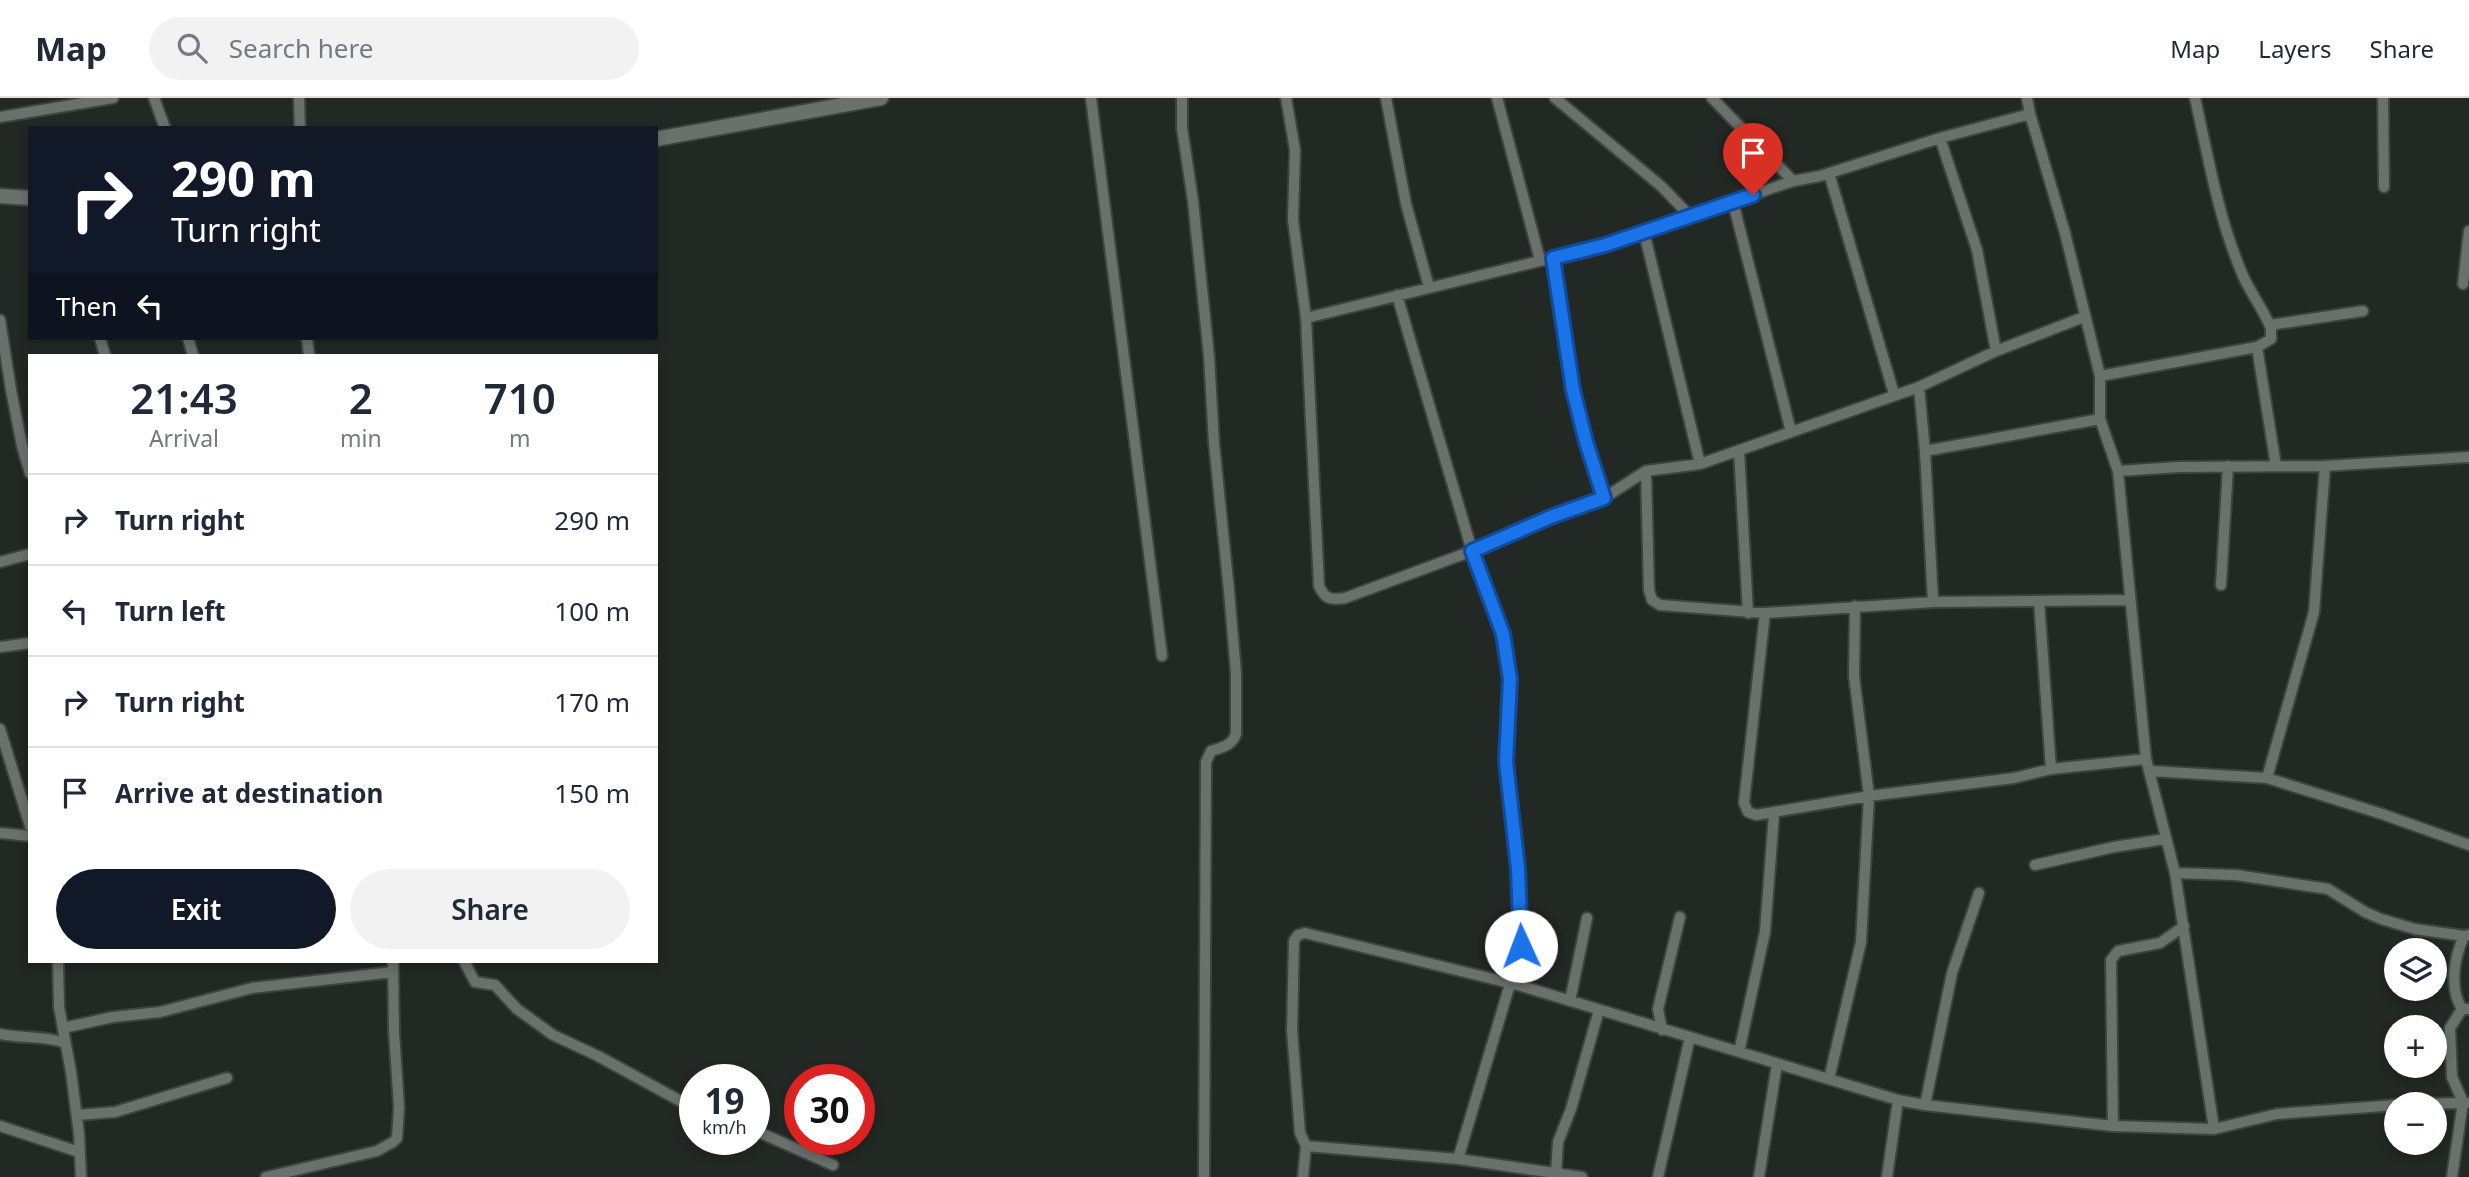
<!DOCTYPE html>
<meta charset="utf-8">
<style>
:root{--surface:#fff;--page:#f2f2f3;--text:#1f2937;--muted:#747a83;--line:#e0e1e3;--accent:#111827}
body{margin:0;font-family:"Noto Sans",sans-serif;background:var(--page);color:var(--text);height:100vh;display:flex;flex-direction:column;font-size:26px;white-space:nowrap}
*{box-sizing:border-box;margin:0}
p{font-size:23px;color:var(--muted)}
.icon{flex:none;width:38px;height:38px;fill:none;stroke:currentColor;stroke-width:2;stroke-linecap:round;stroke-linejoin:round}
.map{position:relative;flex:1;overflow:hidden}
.sheet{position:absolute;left:28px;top:256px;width:630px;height:609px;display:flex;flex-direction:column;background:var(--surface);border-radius:0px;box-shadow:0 4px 10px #0003}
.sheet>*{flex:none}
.banner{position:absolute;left:28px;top:28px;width:630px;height:214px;border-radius:0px;box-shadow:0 4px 10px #0003;background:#111827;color:#fff;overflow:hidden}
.fabs{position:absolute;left:2384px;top:840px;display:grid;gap:14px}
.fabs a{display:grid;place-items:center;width:63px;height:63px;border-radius:50%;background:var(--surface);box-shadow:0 4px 10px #0003;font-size:35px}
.speed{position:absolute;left:679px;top:966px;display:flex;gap:14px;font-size:35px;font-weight:700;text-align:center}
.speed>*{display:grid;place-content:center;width:91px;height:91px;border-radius:50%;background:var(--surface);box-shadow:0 4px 10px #0003;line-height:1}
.speed small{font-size:18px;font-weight:400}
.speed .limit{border:10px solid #d22;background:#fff;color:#111}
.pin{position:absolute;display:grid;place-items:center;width:60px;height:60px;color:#fff;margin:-72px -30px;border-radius:50% 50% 50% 0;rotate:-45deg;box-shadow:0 0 7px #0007}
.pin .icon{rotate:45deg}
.me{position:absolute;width:77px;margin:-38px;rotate:358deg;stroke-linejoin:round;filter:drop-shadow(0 0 5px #0008)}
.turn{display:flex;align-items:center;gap:24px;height:147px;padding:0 28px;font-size:32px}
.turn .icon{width:91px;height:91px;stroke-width:2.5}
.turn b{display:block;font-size:49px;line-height:60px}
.then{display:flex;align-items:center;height:66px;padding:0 28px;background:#0003;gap:14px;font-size:26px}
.eta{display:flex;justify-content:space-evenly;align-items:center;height:119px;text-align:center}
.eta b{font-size:42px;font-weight:600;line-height:49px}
.cta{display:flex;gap:14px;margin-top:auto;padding:14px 28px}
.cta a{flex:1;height:80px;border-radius:42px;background:var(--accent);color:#fff;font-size:28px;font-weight:600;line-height:80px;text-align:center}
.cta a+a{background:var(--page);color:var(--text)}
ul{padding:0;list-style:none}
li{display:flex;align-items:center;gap:21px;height:91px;padding:0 28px;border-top:2px solid var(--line)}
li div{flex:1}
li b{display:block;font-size:26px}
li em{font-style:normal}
header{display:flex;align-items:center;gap:42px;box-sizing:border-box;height:98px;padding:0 35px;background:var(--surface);border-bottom:2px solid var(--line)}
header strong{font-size:33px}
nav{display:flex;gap:38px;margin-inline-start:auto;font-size:24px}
.search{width:490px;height:63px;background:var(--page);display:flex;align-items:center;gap:18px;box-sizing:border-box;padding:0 24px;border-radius:38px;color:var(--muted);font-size:26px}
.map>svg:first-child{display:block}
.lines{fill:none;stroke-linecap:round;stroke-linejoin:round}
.minor-casing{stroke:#3e4340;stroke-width:14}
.tertiary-casing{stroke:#3e4340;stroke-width:18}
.minor{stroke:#6a706c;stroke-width:10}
.tertiary{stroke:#6a706c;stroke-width:14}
.route-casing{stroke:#114b97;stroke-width:18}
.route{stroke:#1a73e8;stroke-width:12}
</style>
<header>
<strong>Map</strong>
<div class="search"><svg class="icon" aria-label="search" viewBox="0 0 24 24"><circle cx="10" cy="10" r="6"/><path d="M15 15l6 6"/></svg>Search here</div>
<nav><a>Map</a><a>Layers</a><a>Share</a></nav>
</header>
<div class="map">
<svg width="2469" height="1079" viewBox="0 0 2469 1079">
<rect width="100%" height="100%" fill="#222824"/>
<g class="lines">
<g class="minor-casing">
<path id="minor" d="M 154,0 L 165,30
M 299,0 L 300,30
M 1091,0 L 1162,558
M 1182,0 L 1182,30 L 1193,103 L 1209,258 L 1214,345 L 1229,493 L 1236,575 L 1236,636 C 1232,648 1222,649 1211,653 L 1206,664 L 1204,1079
M 1286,0 L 1295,52 L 1293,122 L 1306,220 L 1319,488 C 1325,502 1332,502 1345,500 L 1472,453 L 1553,418 L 1604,400 L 1646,373 L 1700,366 L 1919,289 L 1996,253 L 2084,219
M 1386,0 L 1406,106 L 1429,189
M 1497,0 L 1540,162
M 1555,0 L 1661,88 L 1691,119
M 1712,0 L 1793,83
M 2027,0 L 2030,16 L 2065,135 L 2100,278 L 2100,321 L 2118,373 L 2146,661 L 2175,775 L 2214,1031
M 2195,0 C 2208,58 2218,118 2241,173 C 2248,192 2266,215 2271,231 L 2271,241 L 2257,249 L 2276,368
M 2383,0 L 2384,89
M 0,19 L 113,0
M 1940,40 L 1977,152 L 1996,253
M 1829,75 L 1894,296
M 1733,104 L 1791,334
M 1644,134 L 1700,366
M 1553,160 L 1573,292 L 1586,344 L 1604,400
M 2463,186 L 2469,133
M 1397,197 L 1472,453 L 1503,536 L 1510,581 L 1506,664 L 1518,771 L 1521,848 L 1518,887
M 1306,220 L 1605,147 L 1793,83 L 1820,78 L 1940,40 L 2030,16
M 0,222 L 11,292 L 22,348 L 30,375
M 2270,227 L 2363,213
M 100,240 L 105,257
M 188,240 L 193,257
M 307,240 L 309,257
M 2100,278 L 2257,249
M 1919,289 L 1925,353 L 2100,321
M 1739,352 L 1748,515
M 1925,353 L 1933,504
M 1646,373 L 1649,492 L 1652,502 L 1660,507 L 1765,515 L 1933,504 L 2130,502
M 2118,373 L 2179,369 L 2325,368 L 2469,359
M 0,464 L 30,456
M 2221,487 L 2228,368
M 2039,503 L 2051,671
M 1765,515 L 1744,705 L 1748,714 L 1756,717 L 1869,698 L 2014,680 L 2051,671 L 2146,661
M 0,549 L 30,545
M 0,631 L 30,728
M 2151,673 L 2267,680 L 2382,716 L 2469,747
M 2267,680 L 2314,514 L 2325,368
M 0,735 L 30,738
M 2035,767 L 2114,749 L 2165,741
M 2175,775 L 2236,777 L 2328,791 L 2365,814 L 2381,821 L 2415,831 L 2464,838
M 58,863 L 59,909 L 71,974 L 79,1036 L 81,1079
M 464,863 L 475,884 L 495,887 L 517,911 L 553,937 L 598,958 L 695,1011
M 1570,903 L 1587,820
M 2462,911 C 2449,890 2454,860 2464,838 L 2468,837
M 63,930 L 113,919 L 160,914 L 252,890 L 393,874
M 1662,932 L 1658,911 L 1680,819
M 0,936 C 22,941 44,937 65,945
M 1739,954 L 1765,834 L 1774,716
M 1829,981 L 1861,844 L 1869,698 L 1854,578 L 1855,508
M 2409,1006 L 2466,1005
M 1925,1007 L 1952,875 L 1979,795
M 77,1017 L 115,1014 L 227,980
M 0,1028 L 79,1054
M 2113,1028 L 2111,862 L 2118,853 L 2160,845 L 2184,828
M 754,1032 L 833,1067
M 1306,1048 L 1458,1061 L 1582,1079
M 1458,1061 L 1510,886
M 1556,1076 L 1558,1044 L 1571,1011 L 1599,912
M 266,1079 L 377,1053 L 393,1044 L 397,1040 L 399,1009 L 394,934 L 393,863
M 1303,1079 L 1306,1048 L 1300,1035 L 1292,932 L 1294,843 L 1298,837 L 1305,835 L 1518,887 L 1898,1002 L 1925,1007 L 2113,1028 L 2214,1031 L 2277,1016 L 2396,1007
M 1658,1079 L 1690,939
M 1759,1079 L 1777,966
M 1887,1079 L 1898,1002
M 2452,1079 L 2463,1004 L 2452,979 L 2450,930 L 2462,911 L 2469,911"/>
</g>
<g class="tertiary-casing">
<path id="tertiary" d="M 656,41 L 881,0
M 0,98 L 30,100"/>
</g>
<use href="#minor" class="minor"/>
<use href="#tertiary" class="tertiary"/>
</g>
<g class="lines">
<g class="route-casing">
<path id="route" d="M 1521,848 L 1518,771 L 1506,664 L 1510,581 L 1503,536 L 1472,453 L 1553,418 L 1604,400 L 1586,344 L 1573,292 L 1553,160 L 1605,147 L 1753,97"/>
</g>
<use href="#route" class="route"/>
</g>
</svg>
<div class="fabs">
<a><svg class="icon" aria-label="layers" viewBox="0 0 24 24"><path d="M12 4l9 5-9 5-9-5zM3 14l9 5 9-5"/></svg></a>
<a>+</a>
<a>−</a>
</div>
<div class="speed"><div>19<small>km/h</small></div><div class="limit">30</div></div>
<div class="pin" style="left:1753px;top:97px;background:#d93025"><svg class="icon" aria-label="arrive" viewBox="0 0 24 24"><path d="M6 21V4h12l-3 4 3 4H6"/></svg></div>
<svg class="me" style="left:1521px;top:848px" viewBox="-20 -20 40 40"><circle r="19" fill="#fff"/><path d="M0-13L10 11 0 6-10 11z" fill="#1a73e8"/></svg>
<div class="banner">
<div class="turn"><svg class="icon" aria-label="right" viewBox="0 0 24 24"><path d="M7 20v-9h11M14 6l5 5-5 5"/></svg><div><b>290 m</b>Turn right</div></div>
<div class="then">Then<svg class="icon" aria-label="left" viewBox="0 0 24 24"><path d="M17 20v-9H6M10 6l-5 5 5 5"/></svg></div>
</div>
<section class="sheet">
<div class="eta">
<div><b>21:43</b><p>Arrival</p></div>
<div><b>2</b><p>min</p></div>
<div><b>710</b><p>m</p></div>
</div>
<ul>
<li><svg class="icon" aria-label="right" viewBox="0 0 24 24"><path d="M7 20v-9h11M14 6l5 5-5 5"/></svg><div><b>Turn right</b></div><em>290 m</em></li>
<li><svg class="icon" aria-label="left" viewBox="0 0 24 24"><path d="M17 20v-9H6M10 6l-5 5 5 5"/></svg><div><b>Turn left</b></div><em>100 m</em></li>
<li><svg class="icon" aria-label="right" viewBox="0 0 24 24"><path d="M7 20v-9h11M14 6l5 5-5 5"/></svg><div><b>Turn right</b></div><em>170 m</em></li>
<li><svg class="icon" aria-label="arrive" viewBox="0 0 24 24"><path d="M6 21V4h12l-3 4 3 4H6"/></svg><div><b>Arrive at destination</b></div><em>150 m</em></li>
</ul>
<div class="cta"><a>Exit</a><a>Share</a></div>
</section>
</div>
